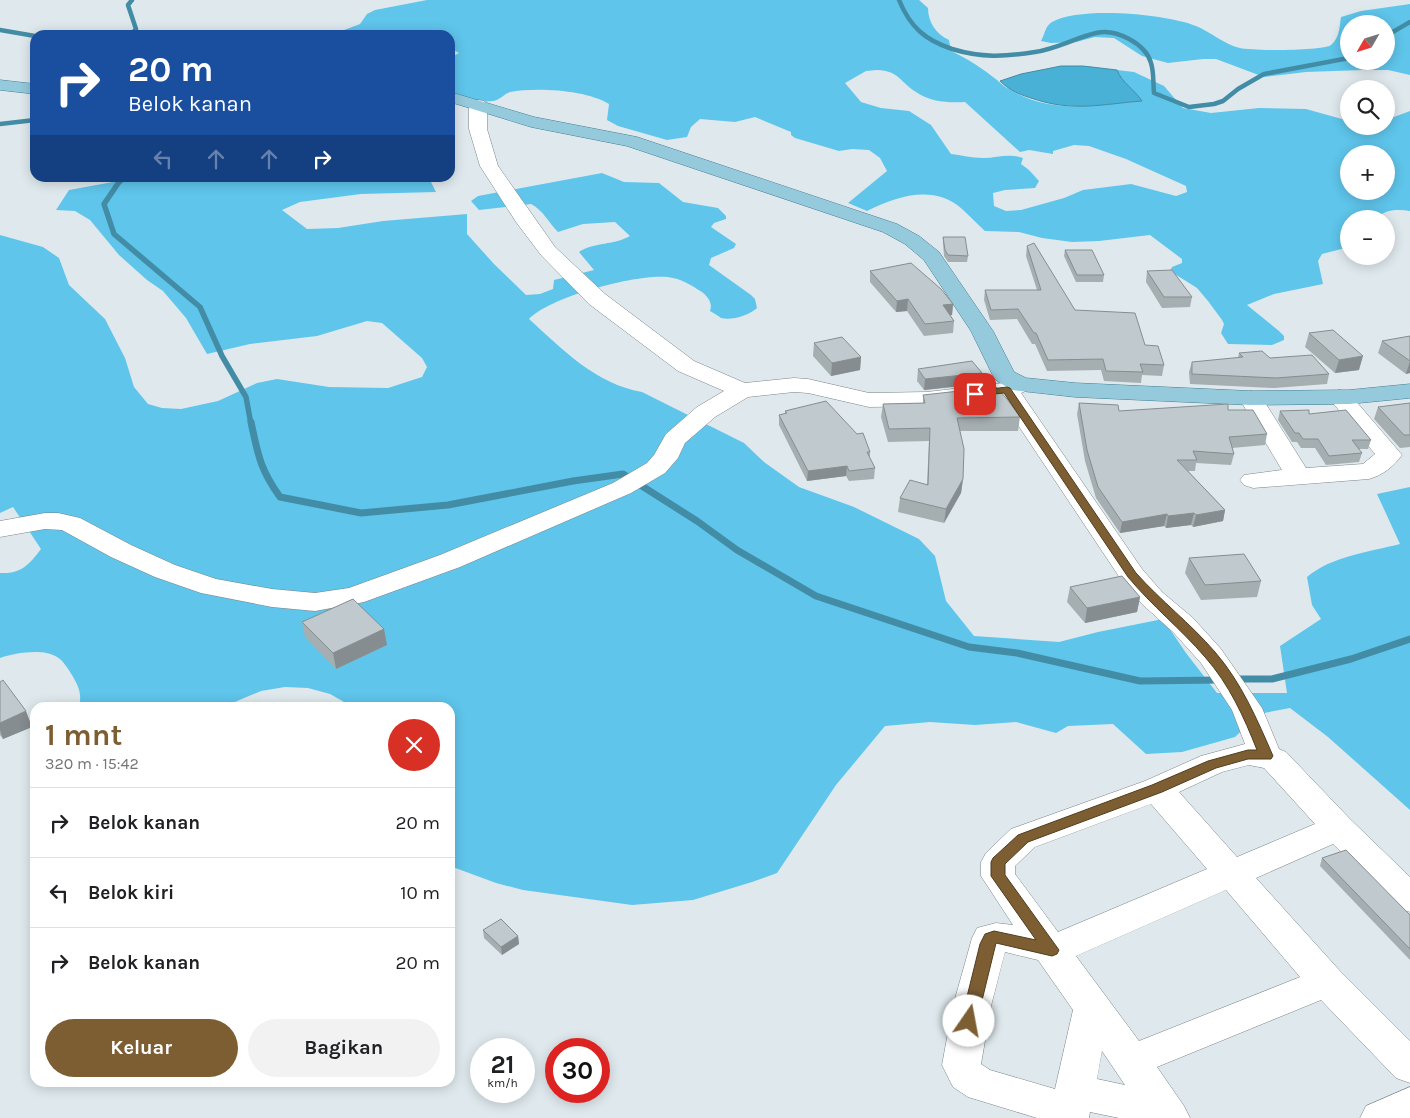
<!DOCTYPE html>
<html lang="id">
<meta charset="utf-8">
<style>
:root{--surface:#fff;--page:#f2f2f2;--text:#202124;--muted:#757577;--line:#e0e0e0;--accent:#7c5e32}
body{margin:0;font-family:Karla,sans-serif;background:var(--page);color:var(--text);height:100vh;display:flex;flex-direction:column;font-size:19px;white-space:nowrap}
*{box-sizing:border-box;margin:0}
p{font-size:16px;color:var(--muted)}
.icon{flex:none;width:28px;height:28px;fill:none;stroke:currentColor;stroke-width:2;stroke-linecap:round;stroke-linejoin:round}
.map{position:relative;flex:1;overflow:hidden}
.drawer{position:absolute;left:30px;top:702px;width:425px;height:385px;display:flex;flex-direction:column;background:var(--surface);border-radius:15px;box-shadow:0 2px 12px #0003}
.drawer>*{flex:none}
.top-card{position:absolute;left:30px;top:30px;width:425px;height:152px;border-radius:15px;box-shadow:0 2px 12px #0003;background:#1a4fa0;color:#fff;overflow:hidden}
.needle{width:32px;rotate:231deg}
.tools{position:absolute;left:1340px;top:15px;display:grid;gap:10px}
.tools a{display:grid;place-items:center;width:55px;height:55px;border-radius:50%;background:var(--surface);box-shadow:0 2px 12px #0003;font-size:25px}
.speed{position:absolute;left:470px;top:1038px;display:flex;gap:10px;font-size:25px;font-weight:700;text-align:center}
.speed>*{display:grid;place-content:center;width:65px;height:65px;border-radius:50%;background:var(--surface);box-shadow:0 2px 12px #0003;line-height:1}
.speed small{font-size:12px;font-weight:400}
.speed .limit{border:8px solid #d22;background:#fff;color:#111}
.pin{position:absolute;display:grid;place-items:center;width:42px;height:42px;color:#fff;margin:-21px;border-radius:10px;box-shadow:0 2px 8px #0006}
.me{position:absolute;width:55px;margin:-28px;rotate:12deg;stroke-linejoin:round;filter:drop-shadow(0 0 4px #0008)}
.turn{display:flex;align-items:center;gap:18px;height:105px;padding:0 15px;font-size:22px}
.turn .icon{width:65px;height:65px;stroke-width:2.5}
.turn b{display:block;font-size:35px;line-height:42px}
.lanes{display:flex;align-items:center;height:48px;padding:0 15px;background:#0003;justify-content:center;gap:25px;direction:ltr}
.lanes .off{opacity:.35}
.round{display:grid;place-items:center;flex:none;width:52px;height:52px;border-radius:26px;background:var(--page)}
.headline{display:flex;align-items:center;justify-content:space-between;height:85px;padding:0 15px}
h1{font-size:30px;font-weight:700;line-height:38px;color:var(--accent)}
.action{display:flex;gap:10px;margin-top:auto;padding:10px 15px}
.action a{flex:1;height:58px;border-radius:30px;background:var(--accent);color:#fff;font-size:20px;font-weight:700;line-height:58px;text-align:center}
.action a+a{background:var(--page);color:var(--text)}
ul{padding:0;list-style:none}
li{display:flex;align-items:center;gap:15px;height:70px;padding:0 15px;border-top:1px solid var(--line)}
li div{flex:1}
li b{display:block;font-size:19px}
li em{font-style:normal}
.map>svg:first-child{display:block}
.forest{fill:#5fc5eb;fill-rule:evenodd}
.water{fill:#4ab1d6;stroke:#428ca6}
.lines{fill:none;stroke-linecap:round;stroke-linejoin:round}
.stream-far2{stroke:#428ca6;stroke-width:4.5}
.stream-far1{stroke:#428ca6;stroke-width:5.5}
.stream{stroke:#428ca6;stroke-width:7}
.minor-casing{stroke:#7a8386;stroke-width:1}
.major-casing{stroke:#447e92;stroke-width:1}
.minor{fill:#fff;fill-rule:evenodd}
.major{fill:#95c9dc;fill-rule:evenodd}
.wall{fill:#a5aeb1}
.shaded-wall{fill:#868d90}
.building{fill:#c0cace;stroke:#868d90}
.route{fill:#7c5e32;stroke:#513d20}
</style>
<div class="map">
<svg width="1410" height="1118" viewBox="0 0 1410 1118">
<rect width="100%" height="100%" fill="#dfe9ed"/>
<path class="forest" d="M 427,0 L 919,0 L 928,8 C 928,22 936,34 949,40 L 951,51 C 968,59 982,68 997,80 C 1001,83 1004,87 1009,89 C 1052,115 1095,105 1142,101 L 1121,79 L 1117,70 L 1134,72 L 1164,86 L 1183,108 L 1211,113 L 1259,108 L 1306,109 L 1349,121 L 1349,126 L 1386,126 L 1386,120 L 1410,111 L 1410,211 C 1398,209 1384,209 1376,219 L 1349,219 L 1349,247 L 1322,254 L 1318,261 L 1323,284 L 1274,294 L 1247,305 L 1279,331 L 1284,336 L 1284,340 L 1272,345 L 1228,344 L 1221,333 L 1224,324 L 1222,320 L 1208,301 L 1197,288 L 1170,271 L 1172,267 L 1182,263 L 1182,259 L 1150,235 L 1099,241 L 1072,242 L 1042,238 L 1019,232 L 985,231 C 977,224 970,216 962,209 C 934,184 897,196 867,211 L 848,203 L 887,171 L 880,158 L 869,150 L 852,149 L 839,151 L 795,138 L 791,135 L 791,132 L 755,117 L 735,122 L 700,119 L 691,127 L 687,137 L 667,140 L 618,126 L 607,120 L 609,104 C 587,90 536,87 510,92 C 504,94 500,100 493,101 C 479,103 464,100 450,102 L 450,58 L 459,53 L 450,48 L 450,35 L 331,35 L 360,24 L 367,14 L 375,10 ZM 877,70 C 899,71 899,81 916,92 C 930,102 948,103 965,102 L 1020,152 L 1029,150 L 1053,154 L 1053,151 L 1074,145 L 1089,146 L 1126,159 L 1186,186 L 1187,192 L 1176,196 L 1131,184 L 1083,190 L 1064,198 L 1021,210 L 1006,211 L 994,206 L 993,193 L 1005,190 L 1035,188 L 1039,181 L 1029,170 L 1021,164 L 1023,158 C 1010,153 997,158 983,158 C 972,158 961,155 951,154 L 931,125 L 909,111 L 881,108 L 861,102 L 845,83 L 866,71 ZM 1349,154 L 1386,154 L 1386,191 L 1349,191 Z
M 1410,4 L 1410,75 L 1388,70 L 1362,70 L 1306,72 L 1264,77 L 1216,59 L 1203,59 L 1168,63 L 1142,56 L 1114,38 L 1095,37 L 1076,42 L 1051,43 L 1041,41 C 1045,34 1045,26 1052,22 C 1081,6 1166,14 1196,26 C 1211,32 1223,44 1240,48 C 1252,51 1323,51 1331,45 C 1340,37 1339,28 1341,17 L 1361,11 ZM 1349,24 L 1386,24 L 1386,61 L 1349,61 Z
M 602,173 L 624,182 L 659,183 L 683,202 L 718,208 L 726,216 L 726,219 L 714,223 L 711,227 L 736,244 L 734,248 L 711,258 L 709,265 L 751,295 L 755,299 L 757,308 C 750,315 731,321 721,318 C 718,316 714,313 710,311 C 713,303 708,297 702,292 C 691,285 680,278 667,277 C 635,274 550,297 529,319 C 563,350 596,384 642,392 L 744,443 L 764,462 L 799,487 L 854,507 L 919,539 L 935,556 L 946,601 L 974,636 L 1059,642 L 1098,632 L 1163,619 L 1186,653 L 1217,693 L 1287,693 L 1280,646 L 1321,619 L 1312,605 L 1307,577 C 1332,556 1369,552 1400,544 L 1377,494 L 1410,487 L 1410,810 L 1328,737 L 1290,708 L 1259,714 L 1235,737 L 1182,752 L 1146,754 L 1113,724 L 1068,726 L 1056,733 L 1016,722 L 975,725 L 930,722 L 885,726 L 836,785 L 777,873 L 752,882 L 693,900 L 632,905 L 523,890 L 496,883 L 450,866 L 450,801 L 455,794 L 450,778 L 450,708 L 353,707 L 330,694 L 308,688 L 285,687 L 261,691 L 223,707 L 79,707 C 82,694 79,687 72,675 C 68,669 63,660 57,657 C 43,648 15,653 0,658 L 0,573 C 21,574 29,565 41,549 L 13,507 L 0,513 L 0,235 L 43,247 L 59,258 L 69,285 L 105,319 L 125,358 L 134,387 L 148,404 L 162,408 L 181,409 L 218,401 L 257,383 L 277,379 L 329,387 L 388,388 L 422,377 L 427,367 L 422,358 L 382,323 L 367,321 L 317,336 L 250,344 L 207,354 L 186,318 L 163,291 L 147,280 L 119,255 L 90,220 L 75,211 L 56,210 L 69,190 L 135,178 L 429,178 L 436,192 L 361,194 L 300,202 L 282,210 L 307,229 L 338,228 L 383,221 L 467,214 L 467,234 L 494,264 L 526,295 L 540,294 L 553,289 L 554,280 L 594,270 L 579,252 C 594,242 615,245 630,236 L 615,222 L 583,224 L 558,232 C 549,223 543,210 531,204 L 479,210 L 471,201 L 478,196 Z"/>
<path class="water" d="M 1061,66 L 1083,66 L 1117,70 C 1122,83 1134,89 1142,101 C 1103,104 1073,112 1034,99 C 1021,95 1010,91 1000,81 L 1021,74 Z"/>
<g class="lines">
<path class="stream-far2" d="M 899,0 C 910,27 925,40 952,49 C 982,58 1004,57 1035,52 C 1056,49 1075,38 1096,33 C 1116,28 1146,44 1151,63 C 1154,72 1153,83 1154,93 L 1189,107 L 1214,104 L 1223,101 L 1238,89 L 1264,74 L 1349,58
M 0,30 L 35,36
M 131,35 L 136,29 L 128,5 L 132,0
M 1386,36 L 1410,22
M 0,124 L 35,120
M 116,186 L 124,178"/>
<path class="stream-far1" d="M 117,185 L 104,204 L 114,234 L 200,307 L 222,356 L 246,397 L 251,424"/>
<path class="stream" d="M 251,422 C 258,455 260,469 280,497 L 361,513 L 448,505 L 573,481 L 623,474 L 697,521 L 737,550 L 816,596 L 969,647 L 1017,653 L 1140,681 L 1221,680
M 1234,679 L 1272,679 L 1351,659 L 1410,639"/>
<g class="minor-casing">
<path id="minor" d="M 478,100 L 484,101 L 487,105 L 487,129 L 498,166 L 555,247 L 605,294 L 694,361 L 745,383 L 794,378 L 808,379 L 869,393 L 927,392 L 1003,383 L 1020,378 L 1028,380 L 1032,385 L 1028,390 L 1021,393 L 1142,569 L 1162,592 L 1193,618 L 1221,649 L 1262,708 L 1279,749 L 1286,752 L 1350,819 L 1410,877 L 1410,912 L 1398,908 L 1333,844 L 1256,878 L 1340,971 L 1410,1041 L 1410,1083 L 1396,1078 L 1321,1000 L 1157,1067 L 1184,1106 L 1190,1118 L 1119,1118 L 1090,1112 L 1089,1118 L 1037,1118 L 968,1097 L 953,1087 L 942,1065 L 953,1006 L 972,938 L 977,928 L 996,923 L 1013,925 L 981,876 L 981,862 L 986,853 L 1011,829 L 1145,781 L 1201,756 L 1245,744 L 1232,710 L 1201,663 L 1173,632 L 1142,604 L 1122,581 L 1000,398 L 927,406 L 869,407 L 808,393 L 794,392 L 748,397 L 715,417 L 685,443 L 678,458 L 665,473 L 631,493 L 460,567 L 364,602 L 315,611 L 272,607 L 201,593 L 155,577 L 111,557 L 62,530 L 45,529 L 0,537 L 0,521 L 45,513 L 58,513 L 80,518 L 131,545 L 175,565 L 216,579 L 272,589 L 315,593 L 349,588 L 440,555 L 613,483 L 647,463 L 654,455 L 666,434 L 697,407 L 724,391 L 678,371 L 589,304 L 541,255 L 516,222 L 480,166 L 469,129 L 469,105 L 472,101 ZM 1249,765 L 1264,768 L 1315,824 L 1237,857 L 1179,792 L 1222,772 ZM 1151,804 L 1207,869 L 1058,932 L 1015,874 L 1015,866 L 1035,847 ZM 1226,890 L 1300,977 L 1139,1041 L 1076,956 ZM 1005,952 L 1038,960 L 1073,1010 L 1055,1089 L 990,1070 L 981,1064 L 991,1006 ZM 1102,1051 L 1125,1085 L 1097,1079 Z
M 1340,390 L 1348,392 L 1402,455 C 1393,467 1383,475 1369,479 L 1253,488 L 1244,485 L 1240,480 L 1244,475 L 1282,470 L 1239,398 L 1243,393 L 1251,391 L 1259,393 L 1306,468 L 1363,464 L 1375,454 L 1328,397 L 1332,392 Z
M 1410,1087 L 1410,1118 L 1360,1118 L 1366,1106 Z"/>
</g>
<g class="major-casing">
<path id="major" d="M 0,80 L 35,84 L 35,94 L 0,90 Z
M 450,92 L 534,117 L 637,137 L 897,224 L 919,236 L 939,252 L 993,331 L 1014,372 L 1026,378 L 1075,383 L 1251,391 L 1349,390 L 1410,384 L 1410,398 L 1349,404 L 1251,405 L 1075,397 L 1012,390 L 997,381 L 993,376 L 971,331 L 924,260 L 905,244 L 883,232 L 627,146 L 531,127 L 450,102 Z"/>
</g>
<use href="#minor" class="minor"/>
<use href="#major" class="major"/>
</g>
<path class="wall" d="M 943,237 L 968,256 L 967,262 L 948,262 L 944,256 L 943,243 Z
M 1027,246 L 1075,310 L 1145,345 L 1164,365 L 1162,376 L 1142,375 L 1141,383 L 1104,381 L 1101,370 L 1047,371 L 1035,344 L 1032,344 L 1017,319 L 990,320 L 984,300 L 985,290 L 1037,290 L 1026,256 Z
M 1065,250 L 1104,275 L 1103,282 L 1076,282 L 1064,256 Z
M 870,271 L 953,304 L 952,315 L 950,315 L 954,321 L 953,333 L 924,336 L 907,311 L 896,312 L 870,282 Z
M 1147,271 L 1192,297 L 1190,307 L 1162,308 L 1146,282 Z
M 1309,333 L 1359,370 L 1335,373 L 1305,347 Z
M 1410,336 L 1410,373 L 1406,374 L 1378,353 L 1382,341 Z
M 814,343 L 861,357 L 860,370 L 831,376 L 813,356 Z
M 1239,353 L 1270,358 L 1329,374 L 1327,384 L 1274,388 L 1190,384 L 1189,372 L 1192,362 L 1238,358 Z
M 918,369 L 982,373 L 980,384 L 924,390 L 917,381 Z
M 923,395 L 1020,417 L 1018,431 L 960,431 L 963,479 L 961,493 L 944,523 L 898,512 L 900,498 L 927,484 L 929,441 L 888,442 L 881,417 L 883,404 L 923,403 Z
M 1079,403 L 1119,411 L 1228,410 L 1267,434 L 1265,445 L 1232,448 L 1234,454 L 1231,465 L 1196,463 L 1195,471 L 1188,471 L 1225,510 L 1223,521 L 1193,527 L 1191,525 L 1166,528 L 1164,526 L 1120,533 L 1096,498 L 1085,461 L 1077,414 Z
M 1410,403 L 1410,447 L 1400,448 L 1374,419 L 1378,407 Z
M 785,411 L 870,452 L 870,458 L 875,468 L 874,479 L 849,481 L 846,476 L 807,481 L 779,425 L 779,415 L 785,414 Z
M 1280,411 L 1309,414 L 1371,440 L 1368,449 L 1358,449 L 1362,453 L 1359,462 L 1326,465 L 1315,448 L 1301,448 L 1297,442 L 1292,442 L 1278,420 Z
M 1189,558 L 1261,581 L 1257,597 L 1201,600 L 1185,573 Z
M 1070,587 L 1140,597 L 1137,612 L 1085,623 L 1067,602 Z
M 302,622 L 387,645 L 336,669 L 305,637 Z
M 0,682 L 32,727 L 3,739 L 0,735 Z
M 1322,858 L 1410,915 L 1410,960 L 1320,866 Z
M 483,930 L 518,936 L 519,944 L 502,955 L 484,938 Z"/>
<path class="shaded-wall" d="M 908,299 L 907,311 L 896,312 L 897,301 Z
M 953,304 L 952,315 L 942,316 L 943,305 Z
M 1363,356 L 1359,370 L 1335,373 L 1339,360 Z
M 861,357 L 860,370 L 831,376 L 832,363 Z
M 1410,361 L 1410,373 L 1406,374 Z
M 982,373 L 980,384 L 924,390 L 925,379 Z
M 847,466 L 846,476 L 807,481 L 808,471 Z
M 963,479 L 961,493 L 944,523 L 946,509 Z
M 1225,510 L 1223,521 L 1193,527 L 1196,515 Z
M 1194,513 L 1191,525 L 1166,528 L 1168,516 Z
M 1167,514 L 1164,526 L 1120,533 L 1122,522 Z
M 1140,597 L 1137,612 L 1085,623 L 1087,608 Z
M 384,629 L 387,645 L 336,669 L 333,653 Z
M 26,711 L 32,727 L 3,739 L 0,730 L 0,723 Z
M 518,936 L 519,944 L 502,955 L 501,947 Z"/>
<path class="building" d="M 943,237 L 965,237 L 968,256 L 948,255 L 945,250 Z
M 1034,243 L 1075,310 L 1135,313 L 1145,345 L 1158,346 L 1164,365 L 1140,364 L 1143,372 L 1106,371 L 1103,359 L 1048,360 L 1036,333 L 1034,333 L 1018,309 L 991,310 L 985,290 L 1041,290 L 1027,246 Z
M 1065,250 L 1092,250 L 1104,275 L 1077,275 Z
M 911,263 L 941,289 L 953,304 L 943,305 L 954,321 L 925,324 L 908,299 L 897,301 L 870,271 Z
M 1172,270 L 1192,297 L 1164,297 L 1147,271 Z
M 1333,330 L 1363,356 L 1339,360 L 1309,333 Z
M 1410,336 L 1410,361 L 1382,341 Z
M 842,337 L 861,357 L 832,363 L 814,343 Z
M 1262,351 L 1270,358 L 1312,355 L 1329,374 L 1276,378 L 1192,374 L 1192,362 L 1243,357 L 1239,353 Z
M 972,361 L 982,373 L 925,379 L 918,369 Z
M 996,387 L 1007,399 L 1020,417 L 957,418 L 964,449 L 963,479 L 946,509 L 900,498 L 910,480 L 928,485 L 930,428 L 889,429 L 883,404 L 925,403 L 923,395 Z
M 826,401 L 857,434 L 863,433 L 870,452 L 867,452 L 875,468 L 849,471 L 847,466 L 808,471 L 779,415 L 787,413 L 785,411 Z
M 1079,403 L 1118,405 L 1119,411 L 1228,404 L 1228,410 L 1253,410 L 1267,434 L 1229,437 L 1234,454 L 1193,451 L 1197,460 L 1177,460 L 1225,510 L 1196,515 L 1194,513 L 1168,516 L 1167,514 L 1122,522 L 1098,487 L 1087,450 Z
M 1410,403 L 1410,435 L 1404,435 L 1378,407 Z
M 1309,410 L 1309,414 L 1346,410 L 1371,440 L 1352,440 L 1362,453 L 1329,456 L 1318,439 L 1303,439 L 1299,433 L 1295,433 L 1280,411 Z
M 1244,554 L 1261,581 L 1205,585 L 1189,558 Z
M 1122,576 L 1140,597 L 1087,608 L 1070,587 Z
M 353,599 L 384,629 L 333,653 L 302,622 Z
M 3,680 L 26,711 L 0,723 L 0,682 Z
M 1346,850 L 1410,915 L 1410,949 L 1322,858 Z
M 501,919 L 518,936 L 501,947 L 483,930 Z"/>
<path class="route" d="M 1007,387 L 1010,388 L 1136,573 C 1161,601 1190,623 1215,652 C 1241,682 1257,719 1273,756 L 1271,759 L 1248,759 L 1216,768 L 1162,792 L 1028,842 L 1005,864 L 1005,875 L 1059,950 L 1057,954 L 1052,956 L 996,943 L 977,1021 L 975,1025 L 969,1027 L 964,1025 L 961,1021 L 980,944 L 985,934 L 994,931 L 1036,940 L 991,876 L 991,862 L 993,858 L 1018,835 L 1152,785 L 1208,761 L 1248,750 L 1257,750 C 1244,717 1229,684 1205,657 C 1181,629 1152,606 1128,577 L 1004,393 L 975,396 L 970,394 L 975,391 Z"/>
</svg>
<div class="tools">
<a><svg class="needle" viewBox="-14 -14 28 28"><path d="M0-13l5 13h-10z" fill="#e53935"/><path d="M0 13l5-13h-10z" fill="#757577"/></svg></a>
<a><svg class="icon" aria-label="search" viewBox="0 0 24 24"><circle cx="10" cy="10" r="6"/><path d="M15 15l6 6"/></svg></a>
<a>+</a>
<a>−</a>
</div>
<div class="speed"><div>21<small>km/h</small></div><div class="limit">30</div></div>
<div class="pin" style="left:975px;top:394px;background:#d93025"><svg class="icon" aria-label="arrive" viewBox="0 0 24 24"><path d="M6 21V4h12l-3 4 3 4H6"/></svg></div>
<svg class="me" style="left:969px;top:1021px" viewBox="-20 -20 40 40"><circle r="19" fill="#fff"/><path d="M0-13L10 11 0 6-10 11z" fill="#7c5e32"/></svg>
<div class="top-card">
<div class="turn"><svg class="icon" aria-label="right" viewBox="0 0 24 24"><path d="M7 20v-9h11M14 6l5 5-5 5"/></svg><div><b>20 m</b>Belok kanan</div></div>
<div class="lanes"><svg class="icon off" aria-label="left" viewBox="0 0 24 24"><path d="M17 20v-9H6M10 6l-5 5 5 5"/></svg><svg class="icon off" aria-label="ahead" viewBox="0 0 24 24"><path d="M12 20V5M6 11l6-6 6 6"/></svg><svg class="icon off" aria-label="ahead" viewBox="0 0 24 24"><path d="M12 20V5M6 11l6-6 6 6"/></svg><svg class="icon" aria-label="right" viewBox="0 0 24 24"><path d="M7 20v-9h11M14 6l5 5-5 5"/></svg></div>
</div>
<section class="drawer">
<div class="headline"><div><h1>1 mnt</h1><p>320 m · 15:42</p></div><a class="round" style="background:#d93025;color:#fff"><svg class="icon" aria-label="close" viewBox="0 0 24 24"><path d="M6 6l12 12M18 6L6 18"/></svg></a></div>
<ul>
<li><svg class="icon" aria-label="right" viewBox="0 0 24 24"><path d="M7 20v-9h11M14 6l5 5-5 5"/></svg><div><b>Belok kanan</b></div><em>20 m</em></li>
<li><svg class="icon" aria-label="left" viewBox="0 0 24 24"><path d="M17 20v-9H6M10 6l-5 5 5 5"/></svg><div><b>Belok kiri</b></div><em>10 m</em></li>
<li><svg class="icon" aria-label="right" viewBox="0 0 24 24"><path d="M7 20v-9h11M14 6l5 5-5 5"/></svg><div><b>Belok kanan</b></div><em>20 m</em></li>
</ul>
<div class="action"><a>Keluar</a><a>Bagikan</a></div>
</section>
</div>
